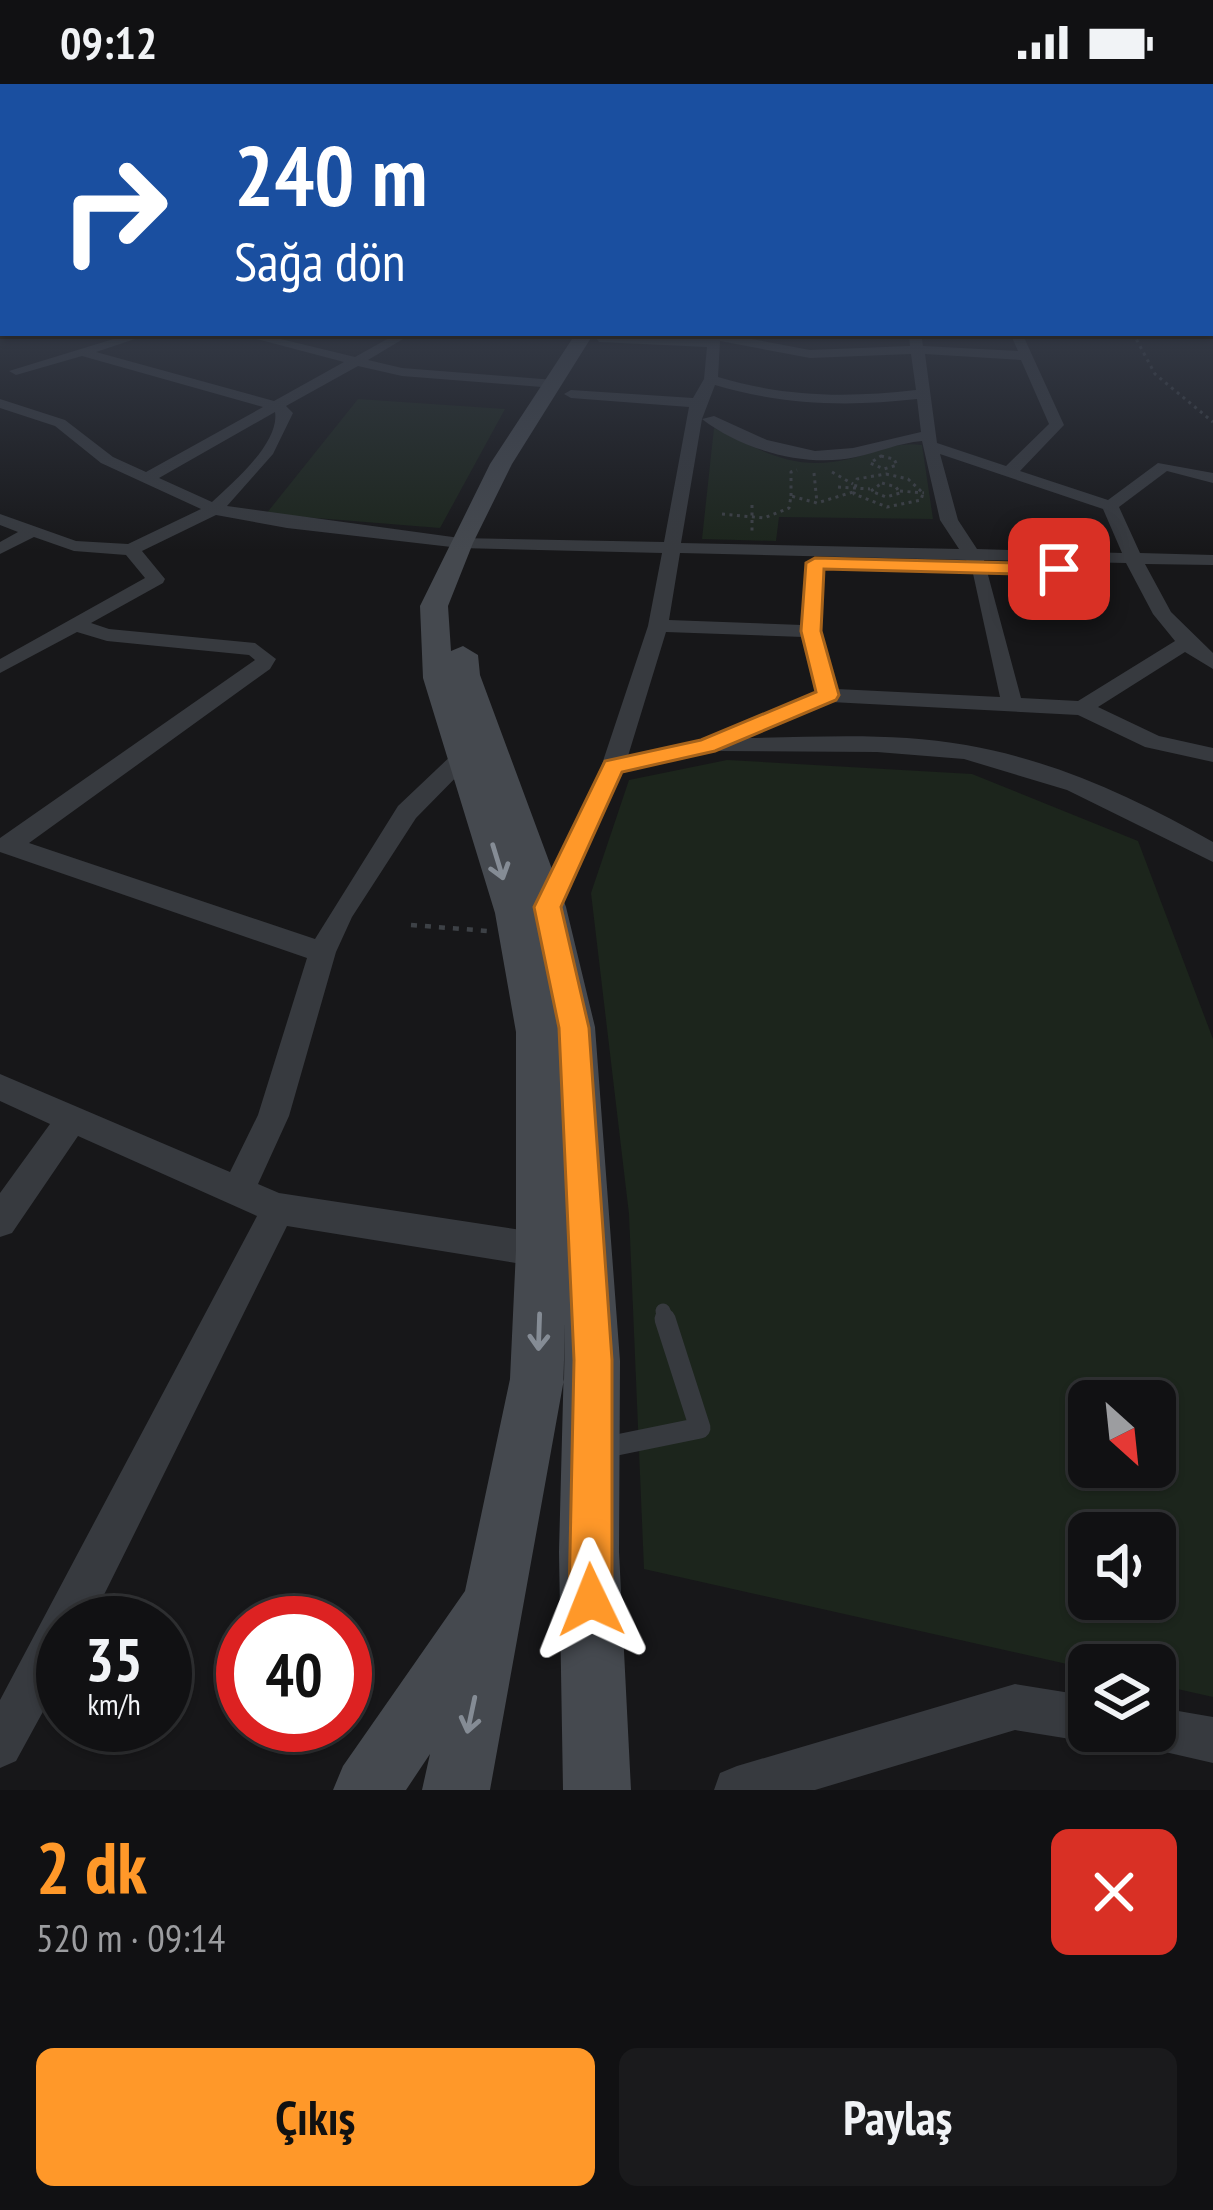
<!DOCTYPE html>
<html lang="tr">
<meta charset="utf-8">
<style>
:root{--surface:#111113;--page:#1a1a1c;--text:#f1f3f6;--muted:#9c9da0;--line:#303133;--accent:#ff9829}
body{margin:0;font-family:"PT Sans Narrow",sans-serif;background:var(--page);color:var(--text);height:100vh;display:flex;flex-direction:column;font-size:45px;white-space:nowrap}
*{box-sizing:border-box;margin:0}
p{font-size:39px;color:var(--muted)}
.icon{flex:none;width:66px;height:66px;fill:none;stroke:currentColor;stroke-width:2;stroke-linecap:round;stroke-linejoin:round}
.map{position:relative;height:1706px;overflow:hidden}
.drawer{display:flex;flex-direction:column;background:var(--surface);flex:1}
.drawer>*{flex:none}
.hud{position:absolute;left:0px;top:0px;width:1215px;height:252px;box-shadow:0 3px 9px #0004,0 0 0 3px var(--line);background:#1a4fa0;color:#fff;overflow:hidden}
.needle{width:78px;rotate:153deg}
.buttons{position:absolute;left:1068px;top:1296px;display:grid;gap:24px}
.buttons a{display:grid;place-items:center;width:108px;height:108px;border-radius:18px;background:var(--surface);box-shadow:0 3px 9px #0004,0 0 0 3px var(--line);font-size:60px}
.speed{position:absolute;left:36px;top:1512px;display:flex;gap:24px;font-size:60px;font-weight:700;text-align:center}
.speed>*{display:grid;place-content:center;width:156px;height:156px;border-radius:50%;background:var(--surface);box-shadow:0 3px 9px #0004,0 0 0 3px var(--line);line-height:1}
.speed small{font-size:30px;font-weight:400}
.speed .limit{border:18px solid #d22;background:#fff;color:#111}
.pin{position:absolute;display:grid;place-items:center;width:102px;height:102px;color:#fff;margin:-51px;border-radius:24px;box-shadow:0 6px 18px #0006}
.me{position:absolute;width:132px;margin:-66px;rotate:358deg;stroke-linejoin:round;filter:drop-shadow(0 0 9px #0008)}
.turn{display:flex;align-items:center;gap:42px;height:252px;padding:0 36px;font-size:54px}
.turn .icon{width:156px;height:156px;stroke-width:2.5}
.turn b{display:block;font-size:84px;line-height:102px}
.round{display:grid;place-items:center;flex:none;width:126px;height:126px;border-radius:18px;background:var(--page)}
.overview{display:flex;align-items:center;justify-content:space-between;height:204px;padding:0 36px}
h1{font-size:72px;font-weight:700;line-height:90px;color:var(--accent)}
.cta{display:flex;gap:24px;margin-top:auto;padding:24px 36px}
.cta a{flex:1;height:138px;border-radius:18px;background:var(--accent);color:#111;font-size:48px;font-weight:700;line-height:138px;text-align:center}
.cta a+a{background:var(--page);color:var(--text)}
.status{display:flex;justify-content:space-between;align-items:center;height:84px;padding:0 60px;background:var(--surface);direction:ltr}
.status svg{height:33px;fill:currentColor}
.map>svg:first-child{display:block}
.green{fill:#1c251c;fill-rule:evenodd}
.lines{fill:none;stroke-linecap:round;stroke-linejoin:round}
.path-far1{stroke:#3d4146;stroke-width:3;stroke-dasharray:3 4.5;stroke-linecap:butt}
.path{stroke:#3d4146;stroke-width:4.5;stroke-dasharray:6 8;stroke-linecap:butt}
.lane-far1{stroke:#373a3f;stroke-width:15}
.lane{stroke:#373a3f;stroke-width:21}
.street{fill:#373a3f;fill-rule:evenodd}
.secondary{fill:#45494f;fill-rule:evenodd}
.oneway{stroke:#858c95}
.route{fill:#ff9829;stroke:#a6631b;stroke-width:3}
</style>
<div class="status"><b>09:12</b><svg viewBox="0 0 49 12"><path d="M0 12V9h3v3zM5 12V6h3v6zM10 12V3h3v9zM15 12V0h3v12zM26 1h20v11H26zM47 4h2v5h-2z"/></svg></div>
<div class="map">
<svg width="1213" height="1706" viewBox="0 0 1213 1706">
<rect width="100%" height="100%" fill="#171719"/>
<path class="green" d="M 358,315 L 505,325 L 440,444 L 266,430 Z
M 714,344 C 763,367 793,388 849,375 C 875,369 895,357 922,361 L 933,435 L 779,433 L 776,457 L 702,455 Z
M 727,676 L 972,690 L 1138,757 L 1213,955 L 1213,1613 L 1155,1600 L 1155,1581 L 1089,1581 L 1089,1585 L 644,1485 L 629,1130 L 591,809 L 629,696 ZM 1089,1317 L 1155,1317 L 1155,1383 L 1089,1383 ZM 1089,1449 L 1155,1449 L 1155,1515 L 1089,1515 Z"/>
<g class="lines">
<path class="path-far1" d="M 1133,249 L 1155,290 L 1213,338
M 881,372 L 894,375 L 897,381 L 884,385 L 870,379 Z
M 832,388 L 853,400
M 814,389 L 817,419
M 886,390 L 908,395 L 923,409 L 921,416 L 887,423 L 854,410 L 857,395 Z
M 882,399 L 896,403 L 900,409 L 886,413 L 871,407 Z
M 838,403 L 870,405
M 900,407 L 924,409
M 791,412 L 791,388 L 797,386
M 752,421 L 752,448
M 722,430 L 764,434 L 789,424 L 791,412 L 817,419 L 853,408"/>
<path class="path" d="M 411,841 L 488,847"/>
<path class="lane-far1" d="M 663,1227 L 666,1238"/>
<path class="lane" d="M 602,1364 L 700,1344 L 665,1235"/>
<path class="street" d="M 133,249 L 153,249 L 96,268 L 274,317 L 344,278 L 234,249 L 256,249 L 355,273 L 398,249 L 413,249 L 368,276 L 402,284 L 554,296 L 561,300 L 554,304 L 402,292 L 358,282 L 286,322 L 293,329 L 273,370 L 227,422 L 460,454 L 664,458 L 689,323 L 571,314 L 564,310 L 571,306 L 693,314 L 704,295 L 707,263 L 599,258 L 594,251 L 707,255 L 708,249 L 720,249 L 810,266 L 910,262 L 909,249 L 921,249 L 923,262 L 1018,267 L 1010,249 L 1022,249 L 1064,341 L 1020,387 L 1108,416 L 1158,379 L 1213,389 L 1213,399 L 1167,387 L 1119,423 L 1140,469 L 1213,471 L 1213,481 L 1145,480 L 1171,528 L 1213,569 L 1213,585 L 1185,568 L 1098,623 L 1159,652 L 1213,664 L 1213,678 L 1145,663 L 1078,631 L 831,618 L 745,654 C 818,653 894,648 966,661 C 1053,676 1136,714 1213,758 L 1213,778 L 1067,706 L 964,675 L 877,668 L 715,667 L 622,689 L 556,830 L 540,834 L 527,824 L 538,815 L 601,683 L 648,542 L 662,469 L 460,464 L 287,444 L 216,431 L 142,467 L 165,495 L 163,499 L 91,539 L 109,545 L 255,559 L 276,575 L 270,585 L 29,759 L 315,855 L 398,722 L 456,667 L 472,667 L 472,677 L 416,734 L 352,833 L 336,868 L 289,1032 L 258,1100 L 279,1109 L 541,1149 L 553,1154 L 558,1166 L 553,1178 L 541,1183 L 287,1142 L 90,1539 L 63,1539 L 63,1591 L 16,1677 L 0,1684 L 0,1616 L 257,1132 L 78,1052 L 12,1149 L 0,1153 L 0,1109 L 50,1040 L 0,1017 L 0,990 L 230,1088 L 258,1031 L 307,874 L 0,768 L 0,754 L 255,576 L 249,571 L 107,557 L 77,548 L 0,589 L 0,575 L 145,494 L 126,471 L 74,467 L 34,453 L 0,470 L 0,458 L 18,448 L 0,441 L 0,430 L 76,457 L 128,460 L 201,425 L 101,379 L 55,342 L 0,324 L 0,315 L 65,336 L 113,373 L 146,388 L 263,323 L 82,272 L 16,291 L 9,287 ZM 720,257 L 810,274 L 911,270 L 916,306 C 847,314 784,313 718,293 ZM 925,270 L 1021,276 L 1049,340 L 1006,382 L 937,359 ZM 715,301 C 782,321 847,323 917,315 L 921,348 L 853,364 L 815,367 L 767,356 L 714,332 L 702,335 ZM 275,328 C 280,358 234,398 212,418 L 159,394 ZM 702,335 C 742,366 806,384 856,373 C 879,368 899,359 922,357 L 940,436 L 959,465 L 681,459 ZM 940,370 L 1103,425 L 1122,469 L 977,465 L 958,436 ZM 680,469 L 966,476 L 972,485 L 1000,613 L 837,605 L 821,547 L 824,479 L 815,474 L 806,479 L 802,541 L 669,536 ZM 984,476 L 1126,479 L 1153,530 L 1175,557 L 1078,617 L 1021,614 ZM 666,548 L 803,553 L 817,608 L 701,656 L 628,672 Z
M 1015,1600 L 1089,1612 L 1089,1647 L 1107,1647 L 1105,1651 L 1089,1658 L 1015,1646 L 815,1706 L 714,1706 L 720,1689 L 737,1682 Z
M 1155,1623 L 1213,1633 L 1213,1679 L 1139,1662 L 1133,1647 L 1155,1647 Z"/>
<path class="secondary" d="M 576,249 L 594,249 L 512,380 L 473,459 L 448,522 L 451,567 L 463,562 L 478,571 L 480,591 L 566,823 L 595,943 L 620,1277 L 619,1468 L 631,1706 L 563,1706 L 559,1468 L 565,1238 L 564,1295 L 490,1706 L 422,1706 L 430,1670 L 406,1706 L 333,1706 L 343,1682 L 465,1507 L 510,1295 L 516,1166 L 516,948 L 495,829 L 423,594 L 420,522 L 490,380 Z"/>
</g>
<defs><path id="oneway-shaft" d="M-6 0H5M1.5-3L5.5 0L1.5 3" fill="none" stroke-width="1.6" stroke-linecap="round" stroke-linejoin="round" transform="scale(3)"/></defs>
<g class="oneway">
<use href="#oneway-shaft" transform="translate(498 778) rotate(73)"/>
<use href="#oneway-shaft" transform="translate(539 1248) rotate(92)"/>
<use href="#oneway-shaft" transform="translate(471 1631) rotate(102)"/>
</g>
<linearGradient id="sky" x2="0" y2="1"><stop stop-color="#0d0d0e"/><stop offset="0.49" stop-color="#363c49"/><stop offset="1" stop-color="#363c49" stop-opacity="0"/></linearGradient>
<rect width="1213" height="467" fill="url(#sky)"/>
<path class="route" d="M 815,474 L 1059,480 L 1069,485 L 1059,491 L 824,485 L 821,547 L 839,611 L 836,616 L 715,667 L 622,688 L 561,823 L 589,944 L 612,1276 L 612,1516 L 606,1531 L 591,1537 L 575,1531 L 569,1516 L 574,1276 L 559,944 L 534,823 L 605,677 L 701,656 L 816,608 L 801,547 L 806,479 Z"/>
</svg>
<div class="buttons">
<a><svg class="needle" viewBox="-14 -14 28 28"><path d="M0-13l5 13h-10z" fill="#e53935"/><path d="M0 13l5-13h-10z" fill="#9c9da0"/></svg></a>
<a><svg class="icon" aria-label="sound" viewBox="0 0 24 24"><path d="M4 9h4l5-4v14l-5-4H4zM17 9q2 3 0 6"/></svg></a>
<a><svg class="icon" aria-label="layers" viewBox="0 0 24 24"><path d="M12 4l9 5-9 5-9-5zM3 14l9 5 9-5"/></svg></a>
</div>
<div class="speed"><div>35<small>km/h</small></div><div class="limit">40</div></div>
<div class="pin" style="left:1059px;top:485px;background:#d93025"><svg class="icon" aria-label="arrive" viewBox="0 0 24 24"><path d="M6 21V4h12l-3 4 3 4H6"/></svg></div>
<svg class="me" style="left:591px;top:1516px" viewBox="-20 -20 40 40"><path d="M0-17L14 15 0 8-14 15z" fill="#ff9829" stroke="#fff" stroke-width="4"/></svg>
<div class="hud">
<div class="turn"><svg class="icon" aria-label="right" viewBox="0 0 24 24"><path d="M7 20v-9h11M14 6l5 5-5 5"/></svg><div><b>240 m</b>Sağa dön</div></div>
</div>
</div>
<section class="drawer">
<div class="overview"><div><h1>2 dk</h1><p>520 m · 09:14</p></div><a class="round" style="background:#d93025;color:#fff"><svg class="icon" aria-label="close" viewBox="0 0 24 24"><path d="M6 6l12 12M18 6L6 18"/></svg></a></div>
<div class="cta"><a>Çıkış</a><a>Paylaş</a></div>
</section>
